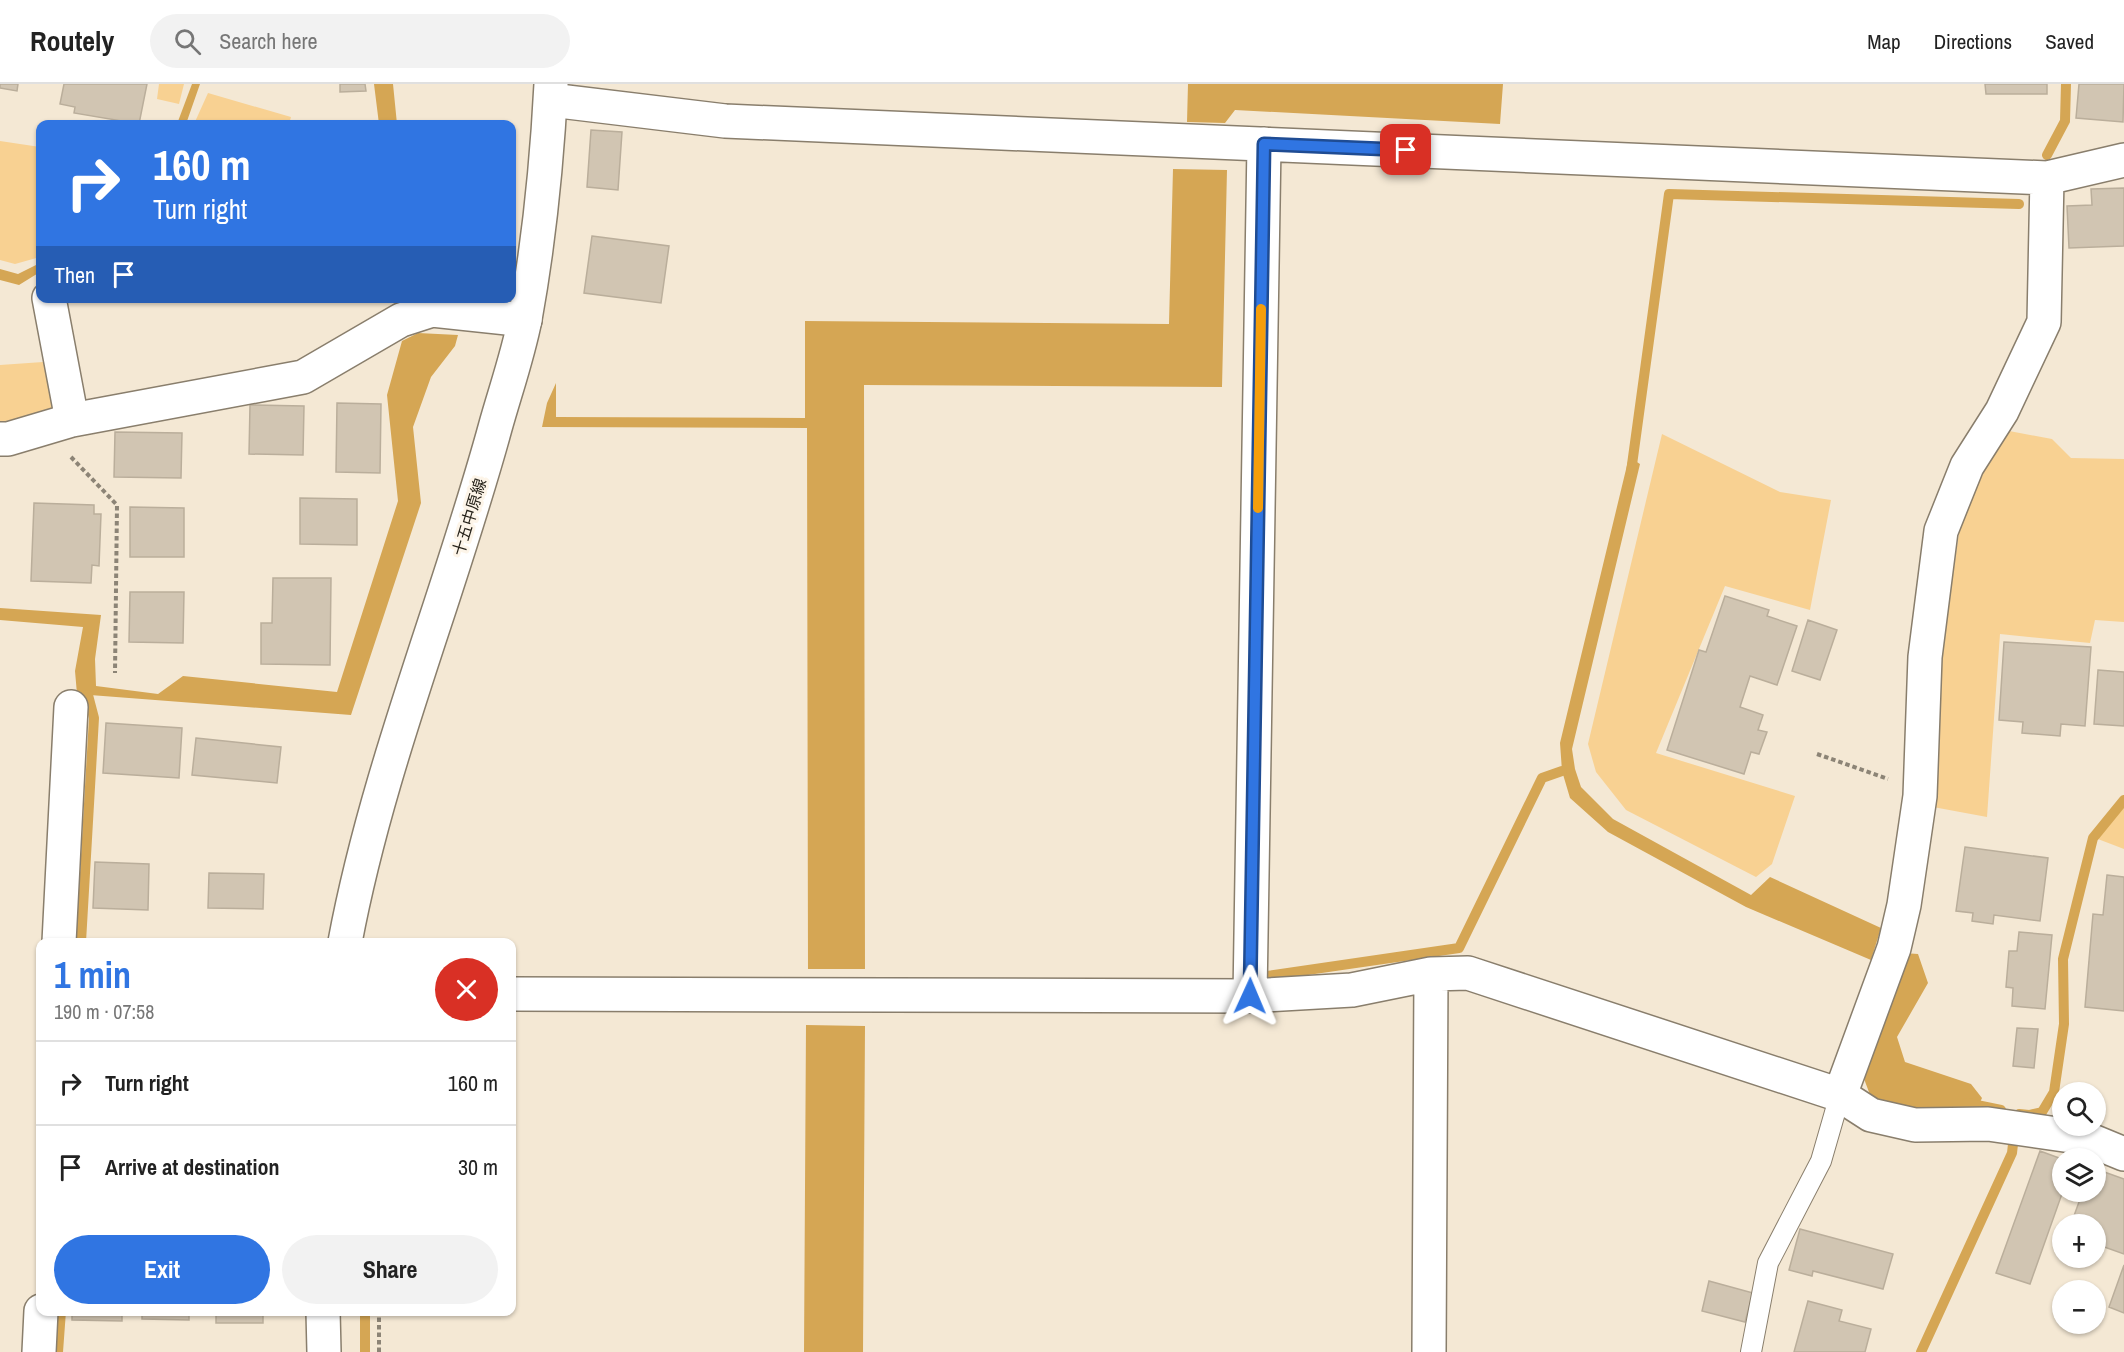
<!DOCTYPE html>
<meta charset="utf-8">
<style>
:root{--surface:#fff;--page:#f2f2f2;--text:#222;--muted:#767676;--line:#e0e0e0;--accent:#3075e2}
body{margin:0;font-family:"Archivo Narrow","Noto Sans JP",sans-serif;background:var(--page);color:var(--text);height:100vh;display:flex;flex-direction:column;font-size:22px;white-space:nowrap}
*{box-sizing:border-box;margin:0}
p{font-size:20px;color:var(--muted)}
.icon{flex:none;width:33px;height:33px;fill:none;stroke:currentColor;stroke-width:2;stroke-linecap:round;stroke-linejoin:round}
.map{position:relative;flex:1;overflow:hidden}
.panel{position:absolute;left:36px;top:854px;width:480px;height:378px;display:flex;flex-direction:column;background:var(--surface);border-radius:12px;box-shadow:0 2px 4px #0004}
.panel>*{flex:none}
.banner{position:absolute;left:36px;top:36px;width:480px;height:183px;border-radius:12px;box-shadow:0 2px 4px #0004;background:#3075e2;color:#fff;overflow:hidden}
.buttons{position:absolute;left:2052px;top:998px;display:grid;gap:12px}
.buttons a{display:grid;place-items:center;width:54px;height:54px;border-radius:50%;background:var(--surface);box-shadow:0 2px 4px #0004;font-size:30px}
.pin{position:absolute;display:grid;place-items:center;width:51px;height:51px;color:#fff;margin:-26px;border-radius:12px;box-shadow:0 3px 9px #0006}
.me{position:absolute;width:66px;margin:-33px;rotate:1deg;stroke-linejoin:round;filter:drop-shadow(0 0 4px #0008)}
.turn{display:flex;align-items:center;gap:21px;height:126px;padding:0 18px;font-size:27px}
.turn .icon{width:78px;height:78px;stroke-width:2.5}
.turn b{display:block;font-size:42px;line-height:51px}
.then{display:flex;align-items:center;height:57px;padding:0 18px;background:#0003;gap:12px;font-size:22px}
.round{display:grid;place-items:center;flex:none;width:63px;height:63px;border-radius:32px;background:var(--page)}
.headline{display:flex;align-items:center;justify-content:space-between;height:102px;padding:0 18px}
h1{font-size:36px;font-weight:700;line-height:45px;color:var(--accent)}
.primary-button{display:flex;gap:12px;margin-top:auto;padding:12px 18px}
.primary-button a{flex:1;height:69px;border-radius:36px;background:var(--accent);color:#fff;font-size:24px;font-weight:700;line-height:69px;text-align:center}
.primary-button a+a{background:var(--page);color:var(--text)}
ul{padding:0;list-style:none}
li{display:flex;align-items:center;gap:18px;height:84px;padding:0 18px;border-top:2px solid var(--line)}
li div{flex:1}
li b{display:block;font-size:22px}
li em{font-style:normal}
header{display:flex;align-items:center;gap:36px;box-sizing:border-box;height:84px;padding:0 30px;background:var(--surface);border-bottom:2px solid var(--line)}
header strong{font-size:28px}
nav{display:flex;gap:33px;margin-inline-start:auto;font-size:21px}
.search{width:420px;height:54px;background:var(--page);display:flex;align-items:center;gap:15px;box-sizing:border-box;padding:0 21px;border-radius:33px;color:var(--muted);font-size:22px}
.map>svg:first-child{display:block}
.green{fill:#f8d192}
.water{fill:#d5a654}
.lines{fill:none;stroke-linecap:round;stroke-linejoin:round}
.stream{stroke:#d5a654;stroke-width:10}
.building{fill:#d1c5b2;stroke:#baae9b;stroke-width:1.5}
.lane-casing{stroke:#897e6c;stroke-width:22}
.street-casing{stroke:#897e6c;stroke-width:36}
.secondary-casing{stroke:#897e6c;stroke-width:36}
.path{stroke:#8c8476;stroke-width:4;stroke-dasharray:4.5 3;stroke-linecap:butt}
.lane{stroke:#fff;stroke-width:20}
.street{stroke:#fff;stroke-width:33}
.secondary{stroke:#fff;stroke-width:33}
.route-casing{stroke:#1f4c93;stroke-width:15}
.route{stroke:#3075e2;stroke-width:10}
.slow{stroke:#f59e0b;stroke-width:10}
.labels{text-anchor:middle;stroke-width:6;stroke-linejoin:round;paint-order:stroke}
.street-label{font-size:16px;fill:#231f17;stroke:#fdf5e9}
</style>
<header>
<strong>Routely</strong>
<div class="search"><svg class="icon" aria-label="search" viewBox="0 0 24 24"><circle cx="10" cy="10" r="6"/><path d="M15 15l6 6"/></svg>Search here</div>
<nav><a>Map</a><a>Directions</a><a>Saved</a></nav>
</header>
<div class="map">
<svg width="2124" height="1268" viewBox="0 0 2124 1268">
<rect width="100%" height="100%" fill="#f4e8d4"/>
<path class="green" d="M 159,0 L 184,0 L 179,20 L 157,15 Z
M 208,9 L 291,33 L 289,40 L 194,40 Z
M 0,57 L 40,63 L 40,173 L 15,180 L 0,176 Z
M 43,278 L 61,327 L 0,338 L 0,281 Z
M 2004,346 L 2052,355 L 2071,374 L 2124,375 L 2124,538 L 2095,536 L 2090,559 L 2000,550 L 1987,733 L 1933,723 L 1942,564 L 1961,436 Z
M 1662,350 L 1780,408 L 1831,416 L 1810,526 L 1725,502 L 1656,669 L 1795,712 L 1772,780 L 1756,793 L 1626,726 L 1596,688 L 1588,660 Z
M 2124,714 L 2124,765 L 2090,752 L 2120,716 Z"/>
<path class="water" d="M 192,0 L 200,0 L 186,40 L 177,40 Z
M 374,0 L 393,0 L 397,40 L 379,40 Z
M 1188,0 L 1503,0 L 1500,40 L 1235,26 L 1225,39 L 1187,38 Z
M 1173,85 L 1227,86 L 1222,303 L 864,301 L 865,885 L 808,885 L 807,344 L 542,343 L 547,319 L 556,299 L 556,333 L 805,334 L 805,237 L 1169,240 Z
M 36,181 L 40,188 L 19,201 L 0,196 L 0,185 L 18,190 Z
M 418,249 L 458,251 L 455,262 L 431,293 L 413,343 L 421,419 L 351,631 L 77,610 L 75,587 L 83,543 L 0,536 L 0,524 L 101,531 L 95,575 L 96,602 L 158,610 L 183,592 L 337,608 L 398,417 L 387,311 L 402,257 Z
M 1629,373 L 1640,380 L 1572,665 L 1575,685 L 1581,703 L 1613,735 L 1751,811 L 1770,793 L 1881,844 L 1871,876 L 1746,823 L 1608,748 L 1570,714 L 1562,687 L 1560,659 Z
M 1904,869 L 1918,870 L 1928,899 L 1897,953 L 1905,978 L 1971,1000 L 1982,1014 L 1975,1029 L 1910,1032 L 1873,1019 L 1863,992 Z
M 806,941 L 865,942 L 863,1268 L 804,1268 Z"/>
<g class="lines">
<path class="stream" d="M 2047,71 L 2065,37 L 2066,0
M 1631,388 L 1669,110 L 2019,120
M 81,858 L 94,634 L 88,611
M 1267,892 L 1459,864 L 1542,694 L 1562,687
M 1967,1019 L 2001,1026
M 2019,1030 L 2029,1031 L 2042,1028 L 2054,1008 L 2064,940 L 2063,875 L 2093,754 L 2124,716
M 58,1268 L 61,1227
M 365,1268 L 365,1227
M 1921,1268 L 2012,1069 L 2014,1051"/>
</g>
<path class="building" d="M 0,0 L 18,0 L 17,7 L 0,4 Z
M 64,0 L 147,0 L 139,40 L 74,29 L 75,23 L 60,20 Z
M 340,0 L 365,0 L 366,7 L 340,8 Z
M 1985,0 L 2047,0 L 2047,10 L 1986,10 Z
M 2079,0 L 2124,0 L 2123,38 L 2076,34 Z
M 591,46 L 622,48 L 618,106 L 587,103 Z
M 2124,104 L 2124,162 L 2069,164 L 2067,122 L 2092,121 L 2091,105 Z
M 592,152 L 669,162 L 661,219 L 584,209 Z
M 337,319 L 381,320 L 380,389 L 336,388 Z
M 250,321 L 304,322 L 303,371 L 249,370 Z
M 115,348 L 182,349 L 181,394 L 114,393 Z
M 300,414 L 357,415 L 357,461 L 300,460 Z
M 34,419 L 94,421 L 94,430 L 101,430 L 99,482 L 92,481 L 91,499 L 31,497 Z
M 130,423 L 184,424 L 184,473 L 130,473 Z
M 273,494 L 331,494 L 330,581 L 261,580 L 261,539 L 272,539 Z
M 130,508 L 184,508 L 183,559 L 129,558 Z
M 1725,512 L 1769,526 L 1767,532 L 1797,542 L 1777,601 L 1750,592 L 1740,623 L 1763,631 L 1758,646 L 1767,648 L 1759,670 L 1751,668 L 1744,690 L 1667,666 L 1699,566 L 1706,568 Z
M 1808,536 L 1837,546 L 1820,596 L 1792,587 Z
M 2004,558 L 2091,563 L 2085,642 L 2061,640 L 2060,652 L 2022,649 L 2023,638 L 1999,636 Z
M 2098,586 L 2124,588 L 2124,642 L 2094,640 Z
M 106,639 L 182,644 L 179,694 L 103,689 Z
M 196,654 L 281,663 L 277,699 L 192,691 Z
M 1965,763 L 2048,774 L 2040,837 L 1994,831 L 1993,840 L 1972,837 L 1973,829 L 1956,827 Z
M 95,778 L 149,780 L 148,826 L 93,824 Z
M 209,789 L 264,790 L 263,825 L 208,824 Z
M 2107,791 L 2124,793 L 2124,927 L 2085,923 L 2093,830 L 2103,831 Z
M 2019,848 L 2052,851 L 2045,925 L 2012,922 L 2013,904 L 2006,903 L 2009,867 L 2017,867 Z
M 2017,944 L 2038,945 L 2034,984 L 2013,982 Z
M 2040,1067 L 2062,1075 L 2063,1107 L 2030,1200 L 1996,1189 Z
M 2096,1085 L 2124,1095 L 2124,1170 L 2096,1160 L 2099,1153 L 2096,1151 L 2096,1140 L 2071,1140 L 2083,1107 L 2096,1107 Z
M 1800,1145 L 1893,1170 L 1883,1205 L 1813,1187 L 1812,1192 L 1789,1186 Z
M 2124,1181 L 2124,1229 L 2109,1223 Z
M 1709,1197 L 1753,1209 L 1745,1238 L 1702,1227 Z
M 1808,1217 L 1842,1226 L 1839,1237 L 1871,1245 L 1865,1268 L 1794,1268 Z
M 72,1227 L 122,1227 L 122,1237 L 72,1236 Z
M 142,1227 L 189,1227 L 189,1236 L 142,1235 Z
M 216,1227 L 263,1227 L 263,1239 L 216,1239 Z"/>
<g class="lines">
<g class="lane-casing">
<path id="lane" d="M 1751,1268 L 1768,1179 L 1821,1077 L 1840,1011"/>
</g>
<g class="street-casing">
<path id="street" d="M 551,16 L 725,37 L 2047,94
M 49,214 L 72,336
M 0,355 L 8,355 L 72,336 L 303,293 L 401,236 L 432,226 L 525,236
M 59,858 L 71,623
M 512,910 L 1250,912 L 1352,906 L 1431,890 L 1468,889 L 1840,1011 L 1894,864 L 1904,821 L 1920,712 L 1925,573 L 1941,447 L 1967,382 L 2002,327 L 2044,238 L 2047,94 L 2124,76
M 1250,912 L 1264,60
M 1840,1011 L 1871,1031 L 1915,1041 L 1988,1040 L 2085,1054 L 2124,1070
M 39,1268 L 41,1227
M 1429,1268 L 1431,890"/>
</g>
<g class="secondary-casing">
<path id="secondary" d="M 345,858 C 378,682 448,516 495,344 C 505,308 518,271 525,235 C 539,158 547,78 551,0
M 323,1227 L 324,1268"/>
</g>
<path class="path" d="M 71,373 L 117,421 L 115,589
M 1817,670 L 1888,695
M 379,1268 L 379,1227"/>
<use href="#lane" class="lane"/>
<use href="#street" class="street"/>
<use href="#secondary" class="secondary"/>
</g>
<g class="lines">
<g class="route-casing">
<path id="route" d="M 1250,912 L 1264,60 L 1406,66"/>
</g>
<use href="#route" class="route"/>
<path class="slow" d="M 1258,424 L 1261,225"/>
</g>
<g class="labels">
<g class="street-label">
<text transform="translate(469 433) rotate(-73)" y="6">十五中原線</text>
</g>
</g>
</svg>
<div class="buttons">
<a><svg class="icon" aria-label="search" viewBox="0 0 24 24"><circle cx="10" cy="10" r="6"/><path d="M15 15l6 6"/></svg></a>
<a><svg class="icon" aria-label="layers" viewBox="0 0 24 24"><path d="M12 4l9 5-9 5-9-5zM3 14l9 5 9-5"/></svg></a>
<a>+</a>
<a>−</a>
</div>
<div class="pin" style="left:1406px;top:66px;background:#d93025"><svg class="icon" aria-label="arrive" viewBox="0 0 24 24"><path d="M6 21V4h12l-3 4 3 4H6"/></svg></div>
<svg class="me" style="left:1250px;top:912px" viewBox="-20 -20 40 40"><path d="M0-17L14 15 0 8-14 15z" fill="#3075e2" stroke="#fff" stroke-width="4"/></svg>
<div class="banner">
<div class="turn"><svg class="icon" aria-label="right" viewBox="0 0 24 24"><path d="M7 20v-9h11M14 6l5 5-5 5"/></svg><div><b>160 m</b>Turn right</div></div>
<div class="then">Then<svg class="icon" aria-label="arrive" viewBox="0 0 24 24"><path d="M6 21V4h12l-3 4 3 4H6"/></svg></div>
</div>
<section class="panel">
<div class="headline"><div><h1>1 min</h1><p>190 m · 07:58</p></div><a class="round" style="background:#d93025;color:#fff"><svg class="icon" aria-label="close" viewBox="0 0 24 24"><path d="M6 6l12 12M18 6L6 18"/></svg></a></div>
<ul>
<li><svg class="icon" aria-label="right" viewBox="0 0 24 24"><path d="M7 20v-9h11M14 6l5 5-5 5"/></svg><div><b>Turn right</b></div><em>160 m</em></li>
<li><svg class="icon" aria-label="arrive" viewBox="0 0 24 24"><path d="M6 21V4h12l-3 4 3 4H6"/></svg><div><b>Arrive at destination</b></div><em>30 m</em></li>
</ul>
<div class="primary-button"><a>Exit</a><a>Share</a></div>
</section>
</div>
